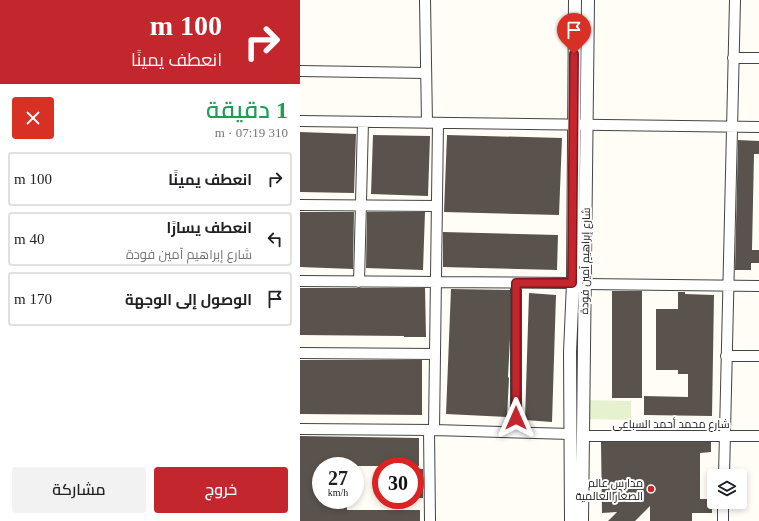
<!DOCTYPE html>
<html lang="ar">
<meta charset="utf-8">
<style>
:root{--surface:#fff;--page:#f2f2f2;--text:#202124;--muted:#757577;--line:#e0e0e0;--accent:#c4262e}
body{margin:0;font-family:"Times New Roman",Cairo,serif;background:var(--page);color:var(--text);direction:rtl;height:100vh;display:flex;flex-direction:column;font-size:15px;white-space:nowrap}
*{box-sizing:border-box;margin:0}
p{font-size:13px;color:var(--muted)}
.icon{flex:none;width:22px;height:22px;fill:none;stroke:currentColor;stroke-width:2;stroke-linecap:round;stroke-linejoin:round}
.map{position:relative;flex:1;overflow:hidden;direction:ltr}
.side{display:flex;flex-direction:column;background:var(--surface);width:300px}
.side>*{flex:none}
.guide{background:#c4262e;color:#fff;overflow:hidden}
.tools{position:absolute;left:407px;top:469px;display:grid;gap:8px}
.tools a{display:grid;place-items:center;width:40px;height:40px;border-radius:4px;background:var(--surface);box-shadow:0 2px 6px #0003;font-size:20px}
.speed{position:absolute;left:12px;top:457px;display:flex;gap:8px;font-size:20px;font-weight:700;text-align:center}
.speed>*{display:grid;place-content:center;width:52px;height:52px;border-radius:50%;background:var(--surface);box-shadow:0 2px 6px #0003;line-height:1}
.speed small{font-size:10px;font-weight:400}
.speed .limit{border:6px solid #d22;background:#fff;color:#111}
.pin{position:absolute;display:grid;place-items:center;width:34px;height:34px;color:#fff;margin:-41px -17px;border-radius:50% 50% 50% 0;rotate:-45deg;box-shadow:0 0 4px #0007}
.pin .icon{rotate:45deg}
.me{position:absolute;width:44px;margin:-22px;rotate:0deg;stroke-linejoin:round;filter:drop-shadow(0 0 3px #0008)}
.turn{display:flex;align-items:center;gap:14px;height:84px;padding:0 12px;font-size:18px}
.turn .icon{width:52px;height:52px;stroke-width:2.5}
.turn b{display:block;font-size:28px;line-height:34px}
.round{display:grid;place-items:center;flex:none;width:42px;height:42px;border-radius:4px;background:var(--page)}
.headline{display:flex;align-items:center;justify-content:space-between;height:68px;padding:0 12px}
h1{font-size:24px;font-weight:600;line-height:30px;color:#1e9e55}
.action{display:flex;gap:8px;margin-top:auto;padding:8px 12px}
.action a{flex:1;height:46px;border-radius:4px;background:var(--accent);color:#fff;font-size:16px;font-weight:600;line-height:46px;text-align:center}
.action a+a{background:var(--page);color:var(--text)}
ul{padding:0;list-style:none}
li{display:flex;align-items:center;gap:12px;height:54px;margin:0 8px 6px;padding:0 4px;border:2px solid var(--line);border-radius:4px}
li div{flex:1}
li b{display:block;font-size:15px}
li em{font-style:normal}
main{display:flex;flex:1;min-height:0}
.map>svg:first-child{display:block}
.pitch{fill:#e6f2cf}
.building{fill:#5a524d}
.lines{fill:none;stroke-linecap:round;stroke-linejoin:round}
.minor-casing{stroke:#444;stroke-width:12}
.tertiary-casing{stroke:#444;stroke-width:14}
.minor{stroke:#fff;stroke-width:10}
.tertiary{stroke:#fff;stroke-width:12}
.route-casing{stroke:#7f191e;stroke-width:10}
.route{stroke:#c4262e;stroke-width:7}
.poi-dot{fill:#c4262e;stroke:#fff;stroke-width:1.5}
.labels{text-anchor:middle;stroke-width:4;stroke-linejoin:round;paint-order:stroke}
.street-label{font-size:11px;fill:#111;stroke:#fff}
.poi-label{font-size:11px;fill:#111;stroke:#fff;text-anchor:end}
</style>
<main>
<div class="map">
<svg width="459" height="521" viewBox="0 0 459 521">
<rect width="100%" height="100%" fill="#fffdf5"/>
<path class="pitch" d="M 284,400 L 331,401 L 331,420 L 284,419 Z"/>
<path class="building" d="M 0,132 L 56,134 L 54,193 L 0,192 Z
M 73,135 L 130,136 L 128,196 L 71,194 Z
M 147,135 L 262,138 L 259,215 L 144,212 Z
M 438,140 L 459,141 L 459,154 L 454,154 L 452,250 L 459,250 L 459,263 L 451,263 L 451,270 L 435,270 Z
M 0,212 L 54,212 L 53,269 L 0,267 Z
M 67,212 L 125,212 L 123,270 L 66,268 Z
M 143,232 L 258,235 L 257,270 L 143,267 Z
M 0,288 L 125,288 L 126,337 L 104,337 L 104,336 L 0,335 Z
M 151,289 L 210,290 L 210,338 L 208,377 L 209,378 L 207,417 L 146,414 Z
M 312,291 L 342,291 L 342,398 L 312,398 Z
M 378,292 L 385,292 L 385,294 L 414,295 L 412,416 L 344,415 L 344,396 L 388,397 L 388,374 L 378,374 L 378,370 L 356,370 L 356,309 L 378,309 Z
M 229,293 L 256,295 L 252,422 L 225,420 Z
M 0,360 L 122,360 L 122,415 L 0,414 Z
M 0,436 L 119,438 L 119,466 L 21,466 L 21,501 L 47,501 L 47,510 L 120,510 L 120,521 L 0,521 Z
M 301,442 L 411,442 L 411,452 L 400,453 L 400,499 L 412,499 L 412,513 L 392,513 L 392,521 L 350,521 L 350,506 L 335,521 L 308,521 L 317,512 L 302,513 Z
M 115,469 L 123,469 L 123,498 L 115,498 Z"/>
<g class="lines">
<g class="minor-casing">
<path id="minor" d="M 125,0 L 127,123
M 433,58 L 459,58
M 0,71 L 126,73
M 0,121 L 459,127
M 0,205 L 137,206
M 0,281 L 273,283
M 59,282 L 63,122
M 216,283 L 216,432
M 285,284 L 459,286
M 0,353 L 135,354
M 426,356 L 459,356
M 0,429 L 134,430 L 271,434
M 129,430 L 130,521
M 134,430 L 138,123
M 283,436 L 459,436
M 424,476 L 435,0
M 423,521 L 423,502"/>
</g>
<g class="tertiary-casing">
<path id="tertiary" d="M 271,521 L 270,352 L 273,283 L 275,0
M 282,521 L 288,0"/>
</g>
<use href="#minor" class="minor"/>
<use href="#tertiary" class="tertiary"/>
</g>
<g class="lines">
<g class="route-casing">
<path id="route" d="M 216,418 L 216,283 L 272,283 L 274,54"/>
</g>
<use href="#route" class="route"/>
</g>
<circle class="poi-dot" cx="351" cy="489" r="4"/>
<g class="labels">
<g class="street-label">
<text transform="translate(285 261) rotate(-89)" y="4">شارع إبراهيم آمين فودة</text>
<text x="371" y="428">شارع محمد أحمد السباعى</text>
</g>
<g class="poi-label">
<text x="343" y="487">مدارس عالم<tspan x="343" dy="13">الصغار العالمية</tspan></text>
</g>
</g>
</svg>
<div class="tools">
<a><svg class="icon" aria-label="layers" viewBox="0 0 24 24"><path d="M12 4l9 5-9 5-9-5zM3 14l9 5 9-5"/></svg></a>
</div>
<div class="speed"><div>27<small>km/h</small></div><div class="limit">30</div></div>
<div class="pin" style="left:274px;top:54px;background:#d93025"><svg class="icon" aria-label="arrive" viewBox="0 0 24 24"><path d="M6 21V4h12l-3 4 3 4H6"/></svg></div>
<svg class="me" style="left:216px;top:418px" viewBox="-20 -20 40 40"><path d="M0-17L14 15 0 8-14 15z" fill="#c4262e" stroke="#fff" stroke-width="4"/></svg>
</div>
<section class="side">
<div class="guide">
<div class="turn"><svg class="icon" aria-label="right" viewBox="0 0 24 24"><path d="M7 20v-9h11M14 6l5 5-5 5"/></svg><div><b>100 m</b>انعطف يمينًا</div></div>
</div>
<div class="headline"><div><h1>1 دقيقة</h1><p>310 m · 07:19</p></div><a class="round" style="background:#d93025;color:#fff"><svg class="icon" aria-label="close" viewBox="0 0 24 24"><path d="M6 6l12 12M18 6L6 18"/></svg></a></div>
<ul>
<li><svg class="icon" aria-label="right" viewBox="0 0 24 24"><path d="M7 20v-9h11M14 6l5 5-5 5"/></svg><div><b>انعطف يمينًا</b></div><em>100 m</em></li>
<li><svg class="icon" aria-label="left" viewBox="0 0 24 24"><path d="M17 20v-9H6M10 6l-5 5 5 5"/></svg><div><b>انعطف يسارًا</b><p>شارع إبراهيم آمين فودة</p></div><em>40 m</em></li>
<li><svg class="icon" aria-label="arrive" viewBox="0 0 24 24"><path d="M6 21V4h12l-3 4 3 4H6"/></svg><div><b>الوصول إلى الوجهة</b></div><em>170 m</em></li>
</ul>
<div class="action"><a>خروج</a><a>مشاركة</a></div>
</section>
</main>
